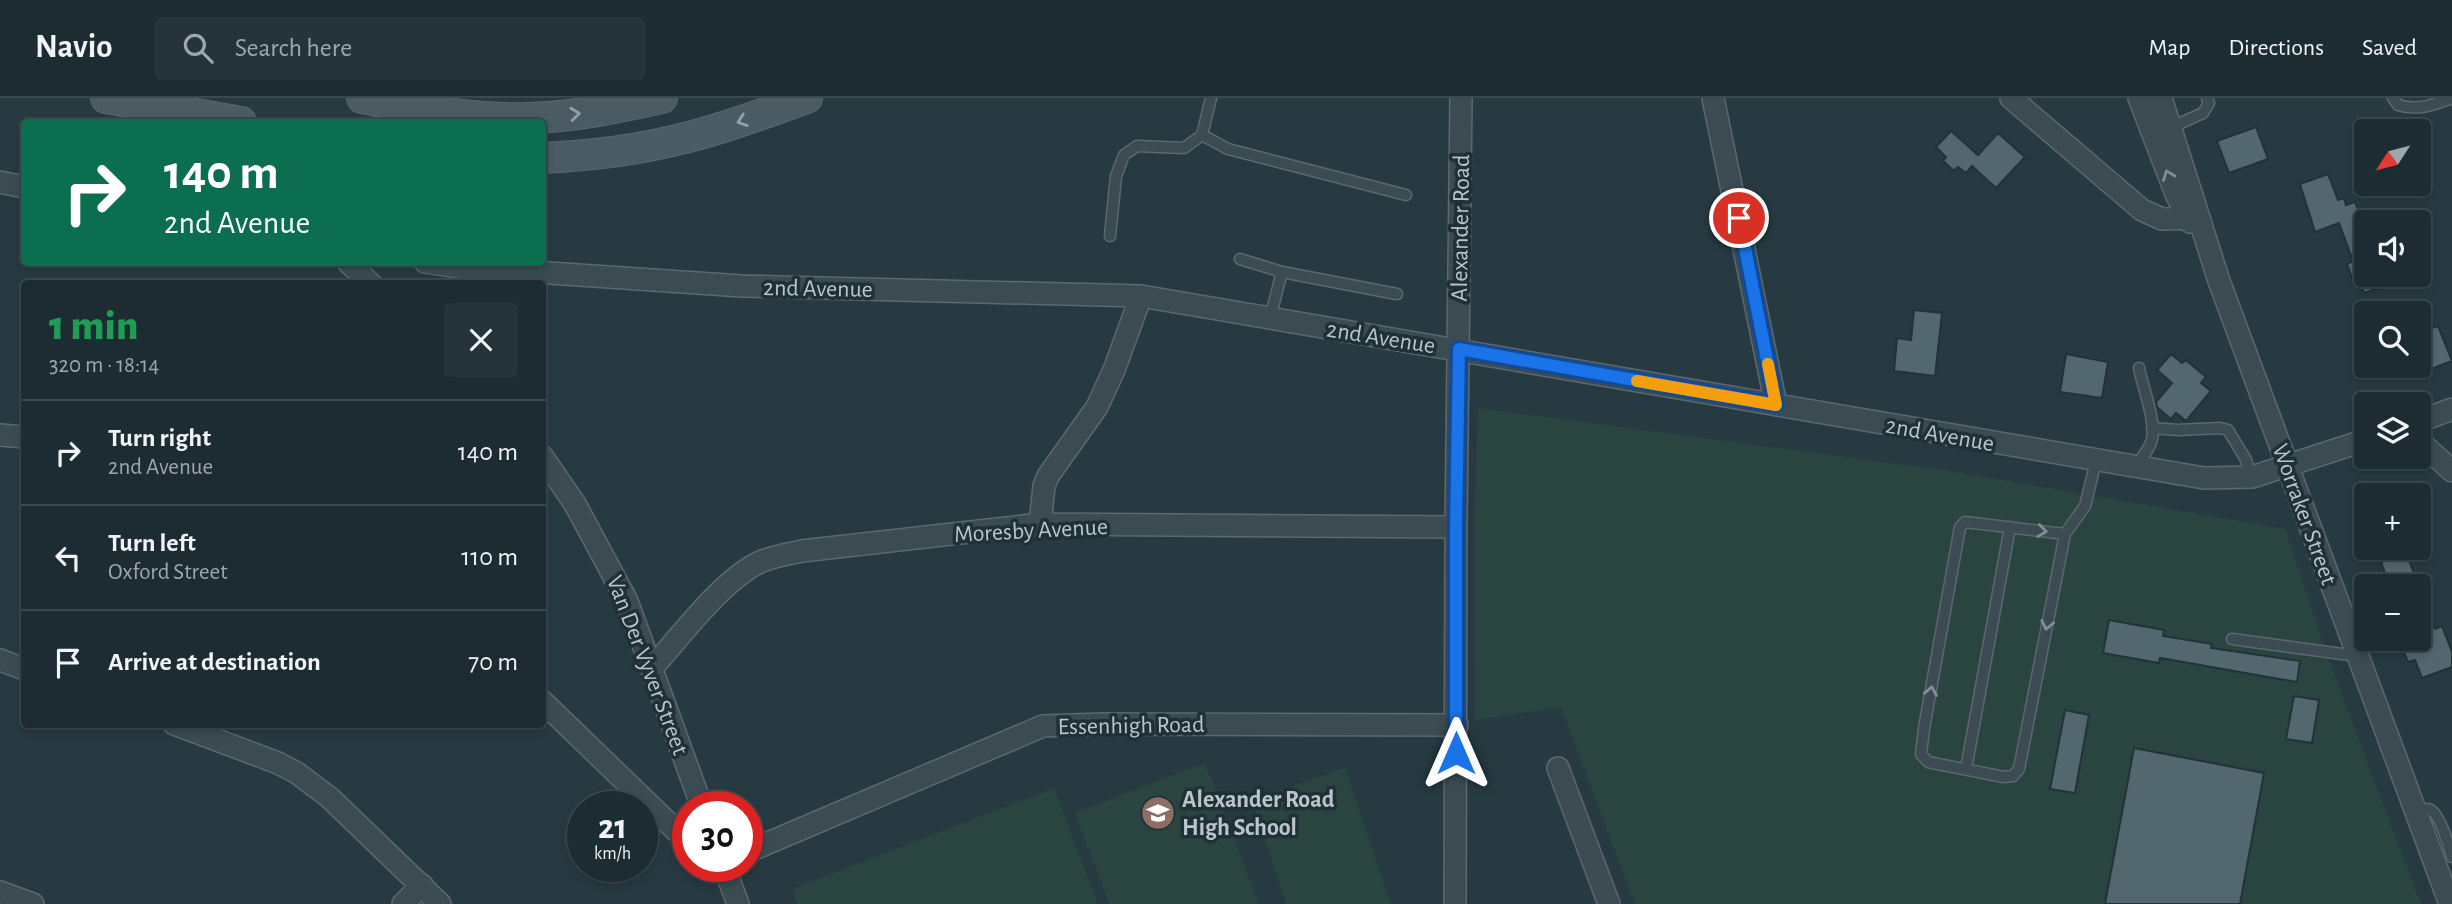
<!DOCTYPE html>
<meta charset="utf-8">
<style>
:root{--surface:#1d2c32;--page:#25343a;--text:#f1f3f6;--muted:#a0a7ac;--line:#3b484d}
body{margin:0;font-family:"Alegreya Sans",sans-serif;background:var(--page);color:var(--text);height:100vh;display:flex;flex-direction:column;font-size:26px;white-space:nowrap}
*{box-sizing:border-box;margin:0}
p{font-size:23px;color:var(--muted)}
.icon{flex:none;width:38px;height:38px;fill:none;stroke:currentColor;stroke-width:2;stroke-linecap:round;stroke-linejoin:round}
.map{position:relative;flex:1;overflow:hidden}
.details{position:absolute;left:21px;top:182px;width:525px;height:448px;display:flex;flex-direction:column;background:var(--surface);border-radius:7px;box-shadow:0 4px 10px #0003,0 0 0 2px var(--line)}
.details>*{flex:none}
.guide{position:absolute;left:21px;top:21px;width:525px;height:147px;border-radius:7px;box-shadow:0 4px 10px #0003,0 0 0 2px var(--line);background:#0b6e4f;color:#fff;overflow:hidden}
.needle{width:46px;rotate:234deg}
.controls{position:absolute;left:2354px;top:21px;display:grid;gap:14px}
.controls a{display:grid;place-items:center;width:77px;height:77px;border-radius:7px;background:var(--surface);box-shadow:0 4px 10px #0003,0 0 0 2px var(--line);font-size:35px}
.speed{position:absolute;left:567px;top:693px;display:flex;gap:14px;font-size:35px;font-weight:700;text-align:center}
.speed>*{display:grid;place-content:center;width:91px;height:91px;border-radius:50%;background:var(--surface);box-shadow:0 4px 10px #0003,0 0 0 2px var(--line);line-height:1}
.speed small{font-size:18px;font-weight:400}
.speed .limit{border:10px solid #d22;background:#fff;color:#111}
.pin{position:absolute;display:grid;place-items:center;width:60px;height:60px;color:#fff;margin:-30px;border:4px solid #fff;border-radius:50%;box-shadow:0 2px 7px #0007}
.me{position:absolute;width:77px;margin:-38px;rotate:0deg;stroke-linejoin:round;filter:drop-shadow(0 0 5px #0008)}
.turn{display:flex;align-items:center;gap:24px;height:147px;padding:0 28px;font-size:32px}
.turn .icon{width:91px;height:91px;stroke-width:2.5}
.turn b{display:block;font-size:49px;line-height:60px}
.round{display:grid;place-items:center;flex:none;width:74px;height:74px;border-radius:7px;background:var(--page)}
.head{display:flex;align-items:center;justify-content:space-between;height:119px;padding:0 28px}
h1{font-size:42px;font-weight:800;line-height:52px;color:#1e9e55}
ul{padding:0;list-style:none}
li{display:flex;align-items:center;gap:21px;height:105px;padding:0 28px;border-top:2px solid var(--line)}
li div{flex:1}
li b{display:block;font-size:26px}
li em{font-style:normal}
header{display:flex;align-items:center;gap:42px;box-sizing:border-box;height:98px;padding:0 35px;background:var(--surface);border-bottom:2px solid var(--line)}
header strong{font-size:33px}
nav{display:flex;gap:38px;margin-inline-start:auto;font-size:24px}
.search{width:490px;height:63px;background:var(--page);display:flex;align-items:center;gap:18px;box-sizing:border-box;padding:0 24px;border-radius:7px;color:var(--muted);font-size:26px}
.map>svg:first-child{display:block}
.green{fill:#2a4540}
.building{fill:#53676f;stroke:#223239;stroke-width:2}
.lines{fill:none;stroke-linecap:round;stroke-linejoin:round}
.lane-casing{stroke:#5a686f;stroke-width:13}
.street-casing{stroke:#5a686f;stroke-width:24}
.secondary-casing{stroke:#5a686f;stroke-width:32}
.lane{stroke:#3c4b52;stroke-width:10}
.street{stroke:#3c4b52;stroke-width:21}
.secondary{stroke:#4a5b64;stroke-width:30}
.oneway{stroke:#92a0a7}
.oneway2{stroke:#818e95}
.route-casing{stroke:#114b97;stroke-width:18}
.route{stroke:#1a73e8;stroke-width:12}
.slow{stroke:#f59e0b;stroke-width:12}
.labels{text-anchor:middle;stroke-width:7;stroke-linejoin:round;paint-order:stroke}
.street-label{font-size:24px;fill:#b9c5cb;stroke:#203037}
.poi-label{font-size:24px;font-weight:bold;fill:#b9c5cb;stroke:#203037;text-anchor:start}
</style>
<header>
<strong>Navio</strong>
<div class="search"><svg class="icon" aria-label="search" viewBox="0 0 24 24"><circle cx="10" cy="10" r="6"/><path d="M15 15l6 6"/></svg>Search here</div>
<nav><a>Map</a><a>Directions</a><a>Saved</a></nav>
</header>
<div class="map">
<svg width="2452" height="806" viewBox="0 0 2452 806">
<rect width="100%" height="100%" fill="#273a42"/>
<path class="green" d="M 1478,310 L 1944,372 L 2285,431 L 2326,554 L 2421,806 L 1635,806 L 1561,609 L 1475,622 L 1474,428 Z
M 1205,665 L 1259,806 L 1110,806 L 1074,715 Z
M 1345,670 L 1391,806 L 1286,806 L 1252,702 Z
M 1054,690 L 1098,806 L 798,806 L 792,791 Z"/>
<path class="building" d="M 2256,29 L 2268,61 L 2229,75 L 2217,43 Z
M 1951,33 L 1978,57 L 1998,35 L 2025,59 L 1996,90 L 1972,68 L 1966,75 L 1958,69 L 1954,73 L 1943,63 L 1946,59 L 1936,49 Z
M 2328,76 L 2338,102 L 2344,100 L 2346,107 L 2355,104 L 2366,132 L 2366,177 L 2408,177 L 2409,179 L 2364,195 L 2360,184 L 2354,186 L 2347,166 L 2353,163 L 2339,125 L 2315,134 L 2300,86 Z
M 2418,201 L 2431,230 L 2438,228 L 2452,263 L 2418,276 Z
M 1914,212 L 1942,215 L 1935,278 L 1894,273 L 1897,240 L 1911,242 Z
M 2066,256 L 2108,264 L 2102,300 L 2060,294 Z
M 2171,256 L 2182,265 L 2186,262 L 2206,279 L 2201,285 L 2211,293 L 2186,323 L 2176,315 L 2171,321 L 2157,309 L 2156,304 L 2172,285 L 2157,272 Z
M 2406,455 L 2419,488 L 2390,488 L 2381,464 Z
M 2418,492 L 2435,531 L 2442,528 L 2452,554 L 2452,569 L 2422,580 L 2415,562 L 2408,564 L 2400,544 L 2407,541 L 2418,541 Z
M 2109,522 L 2164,532 L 2163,538 L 2212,546 L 2211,550 L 2300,563 L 2297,584 L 2160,560 L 2159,565 L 2103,555 Z
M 2294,598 L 2319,602 L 2312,645 L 2286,641 Z
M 2065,612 L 2089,617 L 2075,695 L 2050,691 Z
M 2134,650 L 2264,675 L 2240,806 L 2105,806 Z"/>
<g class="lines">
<g class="lane-casing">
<path id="lane" d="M 2393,0 L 2398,7 C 2418,13 2433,7 2452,0
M 2172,29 L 2203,15 L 2209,5 L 2207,0
M 1202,37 L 1228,51 L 1406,97
M 1110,138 L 1116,78 L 1124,57 L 1137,48 L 1184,50 L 1202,37 L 1211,0
M 1240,161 L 1282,174 L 1397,196
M 1270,220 L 1282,174
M 2152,330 L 2178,332 L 2220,330 L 2228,332 L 2245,360 L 2252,379
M 2134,369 C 2141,361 2150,351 2152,341 C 2156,323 2143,290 2139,270
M 2065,436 L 1965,424 L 1960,429 L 1924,630 L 1921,656 L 1928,664 L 2004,679 L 2013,678 L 2019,671 L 2065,436 L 2085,408 L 2096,363
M 2232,541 L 2357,558
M 1966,671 L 2010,429
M 2417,716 C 2420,714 2424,711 2428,711 C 2439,712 2449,749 2452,759"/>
</g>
<g class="street-casing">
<path id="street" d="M 1713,0 L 1776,307
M 2011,0 L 2142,112 L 2162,121 L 2199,120
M 2139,0 L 2176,96 L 2190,124
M 2161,0 L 2219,183 L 2450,806
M 0,84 L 24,89
M 348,164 L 371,186
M 425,164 L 458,169 L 742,188 L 1141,198 L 2204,380 L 2252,379 L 2366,342
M 2418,324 L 2452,311
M 0,337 L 24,339
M 2418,342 L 2452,373
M 542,358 L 575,406 L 627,503 L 702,709
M 1040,426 L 1044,388 L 1048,378 L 1097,309 L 1114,272 L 1141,198
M 0,562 L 24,571
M 652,570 C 680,539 723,481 760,464 C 774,458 788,456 802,453 L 1040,426 L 1456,429
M 542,603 L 688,744
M 174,626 L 278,665 L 297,675 L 330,700 L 440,806
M 1558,670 L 1609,806
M 747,754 L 1043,628 L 1103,626 L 1457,627
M 724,768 L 738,806
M 0,794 L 33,806
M 403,806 L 422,787
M 1455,806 L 1456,429 L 1461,0"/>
</g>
<g class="secondary-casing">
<path id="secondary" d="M 106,0 L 241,24
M 362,0 C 416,10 472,22 528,20 C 573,19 618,10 662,0
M 542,60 C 586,58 630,53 672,43 C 718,33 762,16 807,0"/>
</g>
<use href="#lane" class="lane"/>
<use href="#street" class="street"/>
<use href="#secondary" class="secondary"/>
</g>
<defs><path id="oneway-chevron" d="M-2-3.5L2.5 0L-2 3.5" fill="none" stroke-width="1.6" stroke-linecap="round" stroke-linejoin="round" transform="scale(1.75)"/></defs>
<g class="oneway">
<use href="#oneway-chevron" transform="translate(575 16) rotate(-6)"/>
<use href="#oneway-chevron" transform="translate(742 23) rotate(161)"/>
</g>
<g class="oneway2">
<use href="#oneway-chevron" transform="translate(2168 77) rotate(-111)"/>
<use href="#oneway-chevron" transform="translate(2042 433) rotate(7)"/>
<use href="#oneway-chevron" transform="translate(2047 527) rotate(101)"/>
<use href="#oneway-chevron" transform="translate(1931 593) rotate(-80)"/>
</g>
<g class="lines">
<g class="route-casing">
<path id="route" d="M 1456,655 L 1456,429 L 1459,251 L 1776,307 L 1739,120"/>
</g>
<use href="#route" class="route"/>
<path class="slow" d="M 1637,283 L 1776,307 L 1768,266"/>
</g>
<defs>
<g id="school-disc" transform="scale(1.75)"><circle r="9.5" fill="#8d6e63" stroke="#203037"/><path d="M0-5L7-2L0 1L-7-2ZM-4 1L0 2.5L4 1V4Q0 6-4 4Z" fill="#fff"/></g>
</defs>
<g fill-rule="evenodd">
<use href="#school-disc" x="1158" y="715"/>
</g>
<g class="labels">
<g class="street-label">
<text transform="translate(1460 130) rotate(-89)" y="8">Alexander Road</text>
<text transform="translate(818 190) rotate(1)" y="8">2nd Avenue</text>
<text transform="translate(1381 239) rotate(9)" y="8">2nd Avenue</text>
<text transform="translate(1940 336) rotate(10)" y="8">2nd Avenue</text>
<text transform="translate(2305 416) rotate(70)" y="8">Worraker Street</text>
<text transform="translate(1031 432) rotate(-3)" y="8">Moresby Avenue</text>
<text transform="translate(648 567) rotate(69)" y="8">Van Der Vyver Street</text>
<text transform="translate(1131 627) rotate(-1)" y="8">Essenhigh Road</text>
</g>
<g class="poi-label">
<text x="1182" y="709">Alexander Road<tspan x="1182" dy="28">High School</tspan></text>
</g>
</g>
</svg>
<div class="controls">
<a><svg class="needle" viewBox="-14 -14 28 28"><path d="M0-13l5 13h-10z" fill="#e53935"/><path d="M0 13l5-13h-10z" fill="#a0a7ac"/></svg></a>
<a><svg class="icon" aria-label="sound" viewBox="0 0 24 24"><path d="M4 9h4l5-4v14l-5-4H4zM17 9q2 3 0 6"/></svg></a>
<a><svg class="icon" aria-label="search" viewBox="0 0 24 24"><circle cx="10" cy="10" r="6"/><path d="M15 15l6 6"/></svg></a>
<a><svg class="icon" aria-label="layers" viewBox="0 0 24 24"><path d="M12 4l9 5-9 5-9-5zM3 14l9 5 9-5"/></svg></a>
<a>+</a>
<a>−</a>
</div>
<div class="speed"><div>21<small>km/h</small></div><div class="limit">30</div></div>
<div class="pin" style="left:1739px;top:120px;background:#d93025"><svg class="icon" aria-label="arrive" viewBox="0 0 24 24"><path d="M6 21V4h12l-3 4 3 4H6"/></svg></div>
<svg class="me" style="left:1456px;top:655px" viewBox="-20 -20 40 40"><path d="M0-17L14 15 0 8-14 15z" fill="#1a73e8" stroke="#fff" stroke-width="4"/></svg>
<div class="guide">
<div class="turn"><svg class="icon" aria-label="right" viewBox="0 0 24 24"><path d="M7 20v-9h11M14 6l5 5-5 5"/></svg><div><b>140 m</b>2nd Avenue</div></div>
</div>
<section class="details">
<div class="head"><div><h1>1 min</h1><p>320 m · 18:14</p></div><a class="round"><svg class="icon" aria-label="close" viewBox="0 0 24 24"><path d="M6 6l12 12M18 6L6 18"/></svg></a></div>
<ul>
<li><svg class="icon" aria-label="right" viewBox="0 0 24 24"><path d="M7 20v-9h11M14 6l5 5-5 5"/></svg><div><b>Turn right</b><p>2nd Avenue</p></div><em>140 m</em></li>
<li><svg class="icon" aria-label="left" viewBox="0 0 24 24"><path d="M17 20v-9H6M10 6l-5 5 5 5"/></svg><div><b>Turn left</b><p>Oxford Street</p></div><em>110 m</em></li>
<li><svg class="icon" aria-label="arrive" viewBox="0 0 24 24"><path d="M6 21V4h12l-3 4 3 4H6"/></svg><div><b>Arrive at destination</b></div><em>70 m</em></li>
</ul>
</section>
</div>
